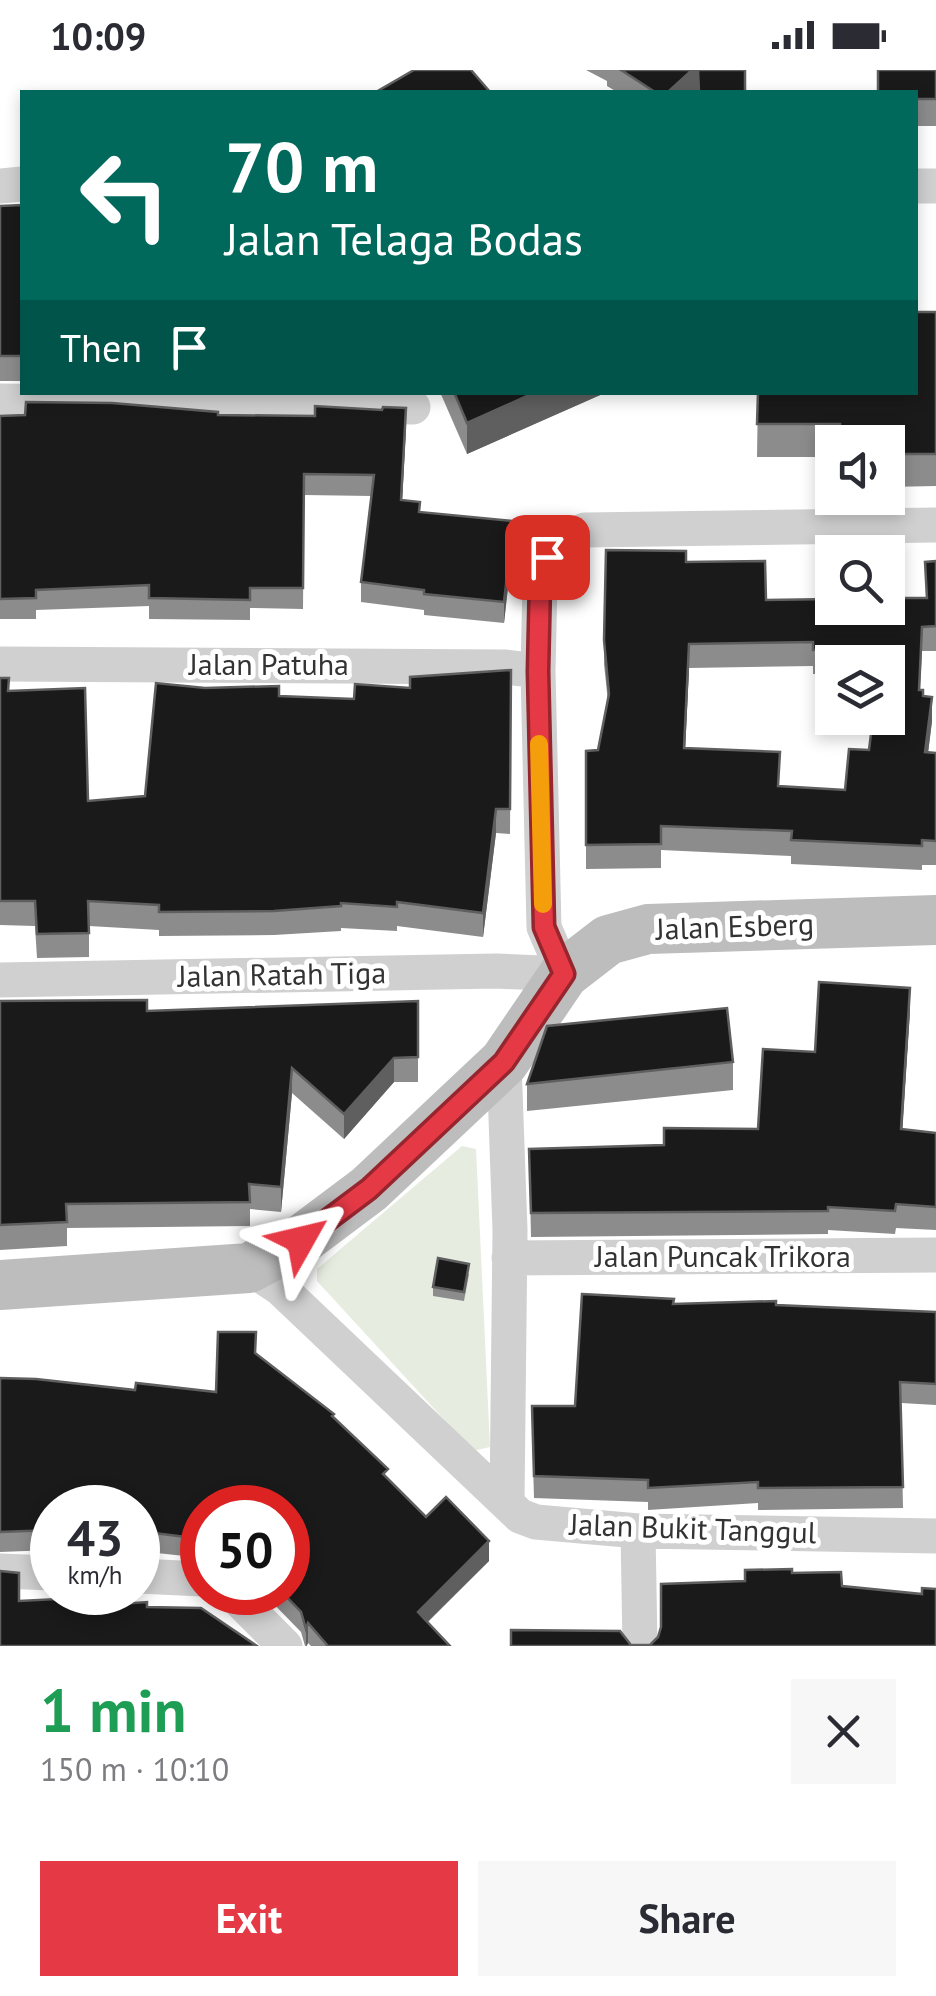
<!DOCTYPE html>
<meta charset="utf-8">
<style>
:root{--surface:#fff;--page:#f7f7f7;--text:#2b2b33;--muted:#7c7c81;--accent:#e63946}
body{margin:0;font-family:"PT Sans",sans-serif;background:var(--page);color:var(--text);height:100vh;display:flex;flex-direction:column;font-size:38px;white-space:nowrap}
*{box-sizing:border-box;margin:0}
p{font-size:32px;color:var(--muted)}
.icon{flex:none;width:55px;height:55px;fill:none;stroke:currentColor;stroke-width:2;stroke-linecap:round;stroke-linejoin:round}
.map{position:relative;height:1576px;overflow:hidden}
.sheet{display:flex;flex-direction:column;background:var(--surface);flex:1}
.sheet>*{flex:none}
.hud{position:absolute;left:20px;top:20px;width:898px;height:305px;border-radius:0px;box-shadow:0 5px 15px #0003;background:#00695c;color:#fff;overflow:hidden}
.fabs{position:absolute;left:815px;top:355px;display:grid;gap:20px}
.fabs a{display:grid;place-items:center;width:90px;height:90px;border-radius:0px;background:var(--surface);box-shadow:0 5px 15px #0003;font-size:50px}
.speed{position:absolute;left:30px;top:1415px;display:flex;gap:20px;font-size:50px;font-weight:700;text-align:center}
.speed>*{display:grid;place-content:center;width:130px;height:130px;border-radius:50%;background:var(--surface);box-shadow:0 5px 15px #0003;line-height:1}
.speed small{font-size:25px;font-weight:400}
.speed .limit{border:15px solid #d22;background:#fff;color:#111}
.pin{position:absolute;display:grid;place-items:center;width:85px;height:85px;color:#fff;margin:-42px;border-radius:20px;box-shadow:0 5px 15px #0006}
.me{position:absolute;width:110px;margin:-55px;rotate:53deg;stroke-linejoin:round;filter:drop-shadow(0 0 8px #0008)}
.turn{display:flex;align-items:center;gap:35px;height:210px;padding:0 40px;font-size:45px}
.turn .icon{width:130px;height:130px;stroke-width:2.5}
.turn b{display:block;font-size:70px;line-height:85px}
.then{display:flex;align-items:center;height:95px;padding:0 40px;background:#0003;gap:20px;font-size:38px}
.round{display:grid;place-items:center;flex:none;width:105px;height:105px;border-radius:0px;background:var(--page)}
.summary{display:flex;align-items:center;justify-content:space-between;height:170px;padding:0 40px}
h1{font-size:60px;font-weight:700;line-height:75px;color:#1e9e55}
.primary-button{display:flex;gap:20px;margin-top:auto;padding:20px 40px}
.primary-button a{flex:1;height:115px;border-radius:0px;background:var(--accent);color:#fff;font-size:40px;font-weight:700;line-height:115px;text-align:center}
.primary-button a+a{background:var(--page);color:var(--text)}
.status{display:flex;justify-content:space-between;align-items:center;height:70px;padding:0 50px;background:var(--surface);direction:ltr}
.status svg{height:28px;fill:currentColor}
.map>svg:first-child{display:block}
.green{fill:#e6ecdf}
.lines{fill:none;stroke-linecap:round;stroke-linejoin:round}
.minor{stroke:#d0d0d0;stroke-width:35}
.secondary{stroke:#bdbdbd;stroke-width:50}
.wall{fill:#8c8c8c;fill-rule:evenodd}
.shaded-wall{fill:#5f5f5f}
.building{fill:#1a1a1a;stroke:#5f5f5f;stroke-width:2.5;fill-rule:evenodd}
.route-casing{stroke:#96252e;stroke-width:25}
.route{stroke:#e63946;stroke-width:18}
.slow{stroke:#f59e0b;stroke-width:18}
.labels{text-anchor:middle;stroke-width:10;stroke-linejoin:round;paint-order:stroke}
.street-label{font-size:30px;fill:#333;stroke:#fff}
</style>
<div class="status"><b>10:09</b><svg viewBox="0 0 49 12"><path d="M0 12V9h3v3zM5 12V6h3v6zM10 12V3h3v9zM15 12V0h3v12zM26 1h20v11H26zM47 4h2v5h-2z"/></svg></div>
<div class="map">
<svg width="936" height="1576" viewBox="0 0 936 1576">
<rect width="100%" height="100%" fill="#fff"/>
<path class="green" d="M 462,1076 L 476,1079 L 490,1377 L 473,1381 L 317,1211 L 317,1199 Z"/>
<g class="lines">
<path class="minor" d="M 0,116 L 22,114
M 915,116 L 936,116
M 0,331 L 413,337
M 0,594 L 506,597 L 538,601
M 0,910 L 496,901 L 564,904 L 544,857 L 538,601 L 540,512 L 547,487 L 566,468 L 585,460 L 936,455
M 504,992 L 510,1160 L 507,1432
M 509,1188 L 936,1185
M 249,1198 L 280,1218 L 520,1446 L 536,1452 L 638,1461 L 936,1466
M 638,1461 L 640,1576
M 0,1501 L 52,1503
M 138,1506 L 202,1509
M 231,1522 L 285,1576"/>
<path class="secondary" d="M 0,1215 L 249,1198 L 301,1170 L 369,1119 L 504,992 L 564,904 L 608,870 L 648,859 L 936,850"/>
</g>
<path class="wall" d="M 586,0 L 745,0 L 745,22 L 698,22 L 698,20 L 695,22 L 617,22 L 607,16 L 607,11 Z
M 936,0 L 936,56 L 915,56 L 915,22 Z
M 22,135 L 22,311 L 0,311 L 0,136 Z
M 936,242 L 936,416 L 888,417 L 888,372 L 832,372 L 832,387 L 757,387 L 758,322 Z
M 440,322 L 607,322 L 467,384 Z
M 218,345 L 406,358 L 402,430 L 420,442 L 513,472 L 504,553 L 424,545 L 424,540 L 361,532 L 361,512 L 372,426 L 304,425 L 303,539 L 250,538 L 250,550 L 149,549 L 149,536 L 36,540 L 36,549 L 0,549 L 0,346 Z
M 606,480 L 686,492 L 766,530 L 926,528 L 925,492 L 936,491 L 936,581 L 922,581 L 920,620 L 932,651 L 928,683 L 936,683 L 936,795 L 922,795 L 922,800 L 791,794 L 791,786 L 661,780 L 661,798 L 586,799 L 586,681 L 598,680 L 608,632 L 604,594 ZM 832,592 L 888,592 L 869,680 L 845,720 L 779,716 L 685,678 L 689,598 L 813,596 L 813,604 L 832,604 Z
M 511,600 L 510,764 L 496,763 L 483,867 L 397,856 L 397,861 L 341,858 L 341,861 L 274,865 L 159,866 L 159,860 L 89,856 L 89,887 L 37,888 L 35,856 L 0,855 L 0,608 L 88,731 L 145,726 L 279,626 L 354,629 Z
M 0,931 L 147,941 L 418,931 L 418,1012 L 394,1012 L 344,1069 L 292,1023 L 281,1142 L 250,1139 L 250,1156 L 67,1158 L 67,1176 L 0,1180 Z
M 910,941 L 902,1060 L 936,1063 L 936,1160 L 896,1158 L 895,1164 L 828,1160 L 828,1164 L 531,1167 L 529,1079 L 664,1075 L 758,1059 L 815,982 Z
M 733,992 L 733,1020 L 527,1041 L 527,1014 Z
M 469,1204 L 464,1231 L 433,1226 L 433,1217 Z
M 674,1234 L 776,1235 L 936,1242 L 936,1335 L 901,1333 L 903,1438 L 758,1440 L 758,1433 L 648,1440 L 648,1432 L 534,1428 L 532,1358 L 575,1336 Z
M 256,1283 L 334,1348 L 388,1409 L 426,1447 L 489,1491 L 428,1552 L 450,1576 L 311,1576 L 308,1573 L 307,1576 L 305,1576 L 301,1562 L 262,1522 L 288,1522 L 202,1438 L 202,1469 L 197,1464 L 194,1487 L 138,1481 L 138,1438 L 52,1438 L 52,1480 L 0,1482 L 0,1308 L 135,1320 L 216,1322 Z"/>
<path class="shaded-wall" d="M 692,0 L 698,0 L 698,20 L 695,22 L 668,22 Z
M 536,322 L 607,322 L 467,384 L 467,353 Z
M 406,338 L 406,358 L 401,451 L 401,430 Z
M 513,451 L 513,472 L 504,553 L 504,532 Z
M 689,574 L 689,598 L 684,703 L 684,678 Z
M 932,627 L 932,651 L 925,707 L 925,682 Z
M 496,739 L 496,763 L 483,867 L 483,843 Z
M 910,918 L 910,941 L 901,1083 L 901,1059 Z
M 394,988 L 394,1012 L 344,1069 L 344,1044 Z
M 292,998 L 292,1023 L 281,1142 L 281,1117 Z
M 197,1444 L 197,1464 L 194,1487 L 194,1468 Z
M 489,1471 L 489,1491 L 418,1561 L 418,1542 Z
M 308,1553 L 308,1573 L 306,1576 L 306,1559 Z"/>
<path class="building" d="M 414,0 L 471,0 L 490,22 L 376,22 Z
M 621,0 L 692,0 L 668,22 L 655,22 Z
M 698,0 L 745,0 L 745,22 L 699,22 Z
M 878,0 L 936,0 L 936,29 L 915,29 L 915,22 L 878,22 Z
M 22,135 L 22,286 L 0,286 L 0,136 Z
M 915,242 L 936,242 L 936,384 L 888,384 L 888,372 L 839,372 L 840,354 L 757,354 L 758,322 L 915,322 Z
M 454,322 L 536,322 L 467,353 Z
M 26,332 L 112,333 L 218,342 L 218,345 L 315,346 L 315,336 L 382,340 L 383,337 L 406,338 L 401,430 L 420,432 L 419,442 L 513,451 L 504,532 L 424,524 L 424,520 L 361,512 L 374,405 L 304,404 L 303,518 L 250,518 L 250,530 L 149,528 L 149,515 L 36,520 L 36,528 L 0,529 L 0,346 L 25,345 Z
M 606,480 L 686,481 L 686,492 L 765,491 L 766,530 L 832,529 L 832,538 L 888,538 L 888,528 L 927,528 L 925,492 L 936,491 L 936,556 L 922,557 L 919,620 L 923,620 L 923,626 L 932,627 L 925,682 L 936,683 L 936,771 L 922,770 L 922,776 L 791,770 L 792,761 L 661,756 L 661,774 L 586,775 L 586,681 L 598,680 L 609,624 L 604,570 ZM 813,572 L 813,580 L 882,579 L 880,592 L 888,592 L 888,648 L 873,648 L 869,680 L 849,679 L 845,720 L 778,716 L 780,682 L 684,678 L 689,574 Z
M 511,600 L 510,739 L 496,739 L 483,843 L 397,832 L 397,837 L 341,833 L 341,836 L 274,841 L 159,842 L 159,835 L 88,831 L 89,863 L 37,864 L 35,831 L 0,831 L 0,608 L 9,608 L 8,621 L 85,618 L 88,731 L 145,726 L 156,613 L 205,618 L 279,616 L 279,626 L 354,629 L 355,614 L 410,618 L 410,607 Z
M 819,912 L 910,918 L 901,1059 L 936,1063 L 936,1137 L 896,1134 L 895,1141 L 828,1137 L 828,1141 L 531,1143 L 529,1079 L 664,1075 L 664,1058 L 758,1059 L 763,979 L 815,982 Z
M 147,930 L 147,941 L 418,931 L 418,987 L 394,988 L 344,1044 L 292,998 L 281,1117 L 249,1114 L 250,1132 L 66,1134 L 67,1152 L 0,1155 L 0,931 Z
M 727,938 L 733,992 L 527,1014 L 547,956 Z
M 438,1188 L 469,1194 L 464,1222 L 433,1217 Z
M 582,1224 L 674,1229 L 673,1234 L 776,1231 L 776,1235 L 936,1242 L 936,1314 L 900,1312 L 903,1417 L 758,1418 L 758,1412 L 648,1418 L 648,1410 L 534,1406 L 532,1336 L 575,1336 Z
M 218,1262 L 256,1262 L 255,1283 L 334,1344 L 332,1346 L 388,1399 L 383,1404 L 426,1447 L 446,1427 L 489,1471 L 418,1542 L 450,1576 L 328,1576 L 308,1553 L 306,1559 L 301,1542 L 282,1522 L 288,1522 L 288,1438 L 202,1438 L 202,1449 L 197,1444 L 194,1468 L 138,1461 L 138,1438 L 52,1438 L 52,1460 L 0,1462 L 0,1308 L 36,1309 L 135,1320 L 136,1313 L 216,1322 Z
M 792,1499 L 792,1503 L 841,1502 L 842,1516 L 922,1524 L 922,1518 L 936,1519 L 936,1576 L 511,1576 L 511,1560 L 620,1561 L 631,1575 L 650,1575 L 658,1567 L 661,1557 L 661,1514 L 745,1511 L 745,1500 Z
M 0,1501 L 19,1503 L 19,1531 L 78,1528 L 79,1537 L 147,1532 L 147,1537 L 201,1538 L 257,1576 L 0,1576 Z"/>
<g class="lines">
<g class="route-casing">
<path id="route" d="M 301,1170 L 369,1119 L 504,992 L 564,904 L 544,857 L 538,601 L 540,512 L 547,487"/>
</g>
<use href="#route" class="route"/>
<path class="slow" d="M 539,674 L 543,834"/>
</g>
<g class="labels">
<g class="street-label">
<text x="269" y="605">Jalan Patuha</text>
<text transform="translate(735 857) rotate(-2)" y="10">Jalan Esberg</text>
<text transform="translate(282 905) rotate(-1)" y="10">Jalan Ratah Tiga</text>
<text x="723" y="1197">Jalan Puncak Trikora</text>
<text transform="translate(693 1459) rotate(2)" y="10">Jalan Bukit Tanggul</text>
</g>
</g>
</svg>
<div class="fabs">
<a><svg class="icon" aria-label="sound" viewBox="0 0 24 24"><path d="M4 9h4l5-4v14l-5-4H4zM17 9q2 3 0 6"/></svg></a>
<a><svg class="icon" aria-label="search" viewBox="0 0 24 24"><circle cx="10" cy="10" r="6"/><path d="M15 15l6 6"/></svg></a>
<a><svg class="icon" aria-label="layers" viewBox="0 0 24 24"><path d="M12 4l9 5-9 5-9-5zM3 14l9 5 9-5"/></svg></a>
</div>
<div class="speed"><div>43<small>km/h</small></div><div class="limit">50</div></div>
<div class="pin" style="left:547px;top:487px;background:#d93025"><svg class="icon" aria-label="arrive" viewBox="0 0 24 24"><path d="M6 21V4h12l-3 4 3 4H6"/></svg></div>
<svg class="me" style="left:301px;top:1170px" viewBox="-20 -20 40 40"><path d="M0-17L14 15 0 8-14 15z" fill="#e63946" stroke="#fff" stroke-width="4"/></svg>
<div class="hud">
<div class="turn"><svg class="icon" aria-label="left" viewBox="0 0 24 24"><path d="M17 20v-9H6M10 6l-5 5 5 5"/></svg><div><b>70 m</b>Jalan Telaga Bodas</div></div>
<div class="then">Then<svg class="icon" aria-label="arrive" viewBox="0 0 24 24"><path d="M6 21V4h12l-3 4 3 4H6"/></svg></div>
</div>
</div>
<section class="sheet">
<div class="summary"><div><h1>1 min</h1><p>150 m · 10:10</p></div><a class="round"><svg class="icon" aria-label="close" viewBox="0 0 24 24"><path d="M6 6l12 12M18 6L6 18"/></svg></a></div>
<div class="primary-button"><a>Exit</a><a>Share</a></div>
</section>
